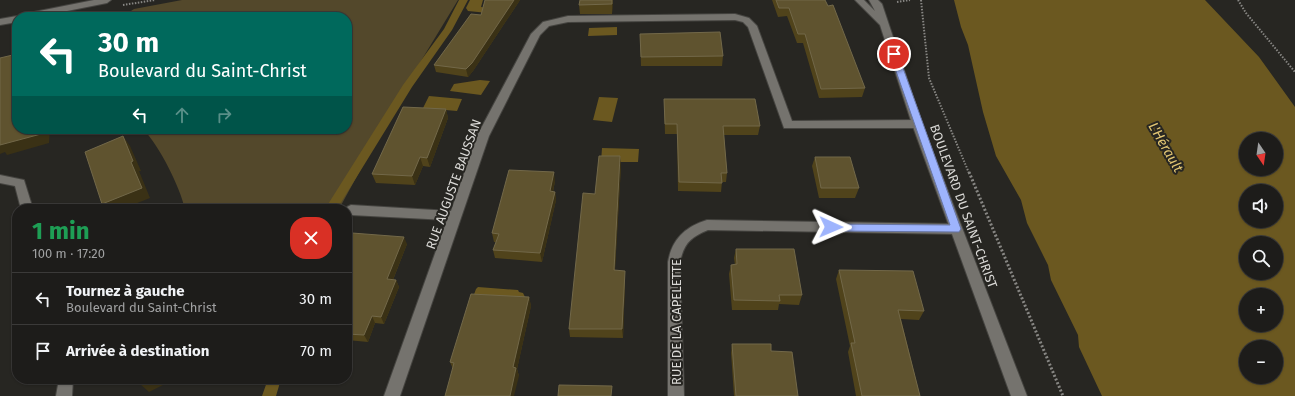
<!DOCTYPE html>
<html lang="fr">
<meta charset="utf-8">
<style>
:root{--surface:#1d1c1a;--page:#252523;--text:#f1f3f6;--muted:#a0a1a2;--line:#3b3a39}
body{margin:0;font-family:"Fira Sans",sans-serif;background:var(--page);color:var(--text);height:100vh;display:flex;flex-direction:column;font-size:15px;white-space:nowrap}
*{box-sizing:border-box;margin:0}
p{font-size:13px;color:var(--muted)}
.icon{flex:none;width:22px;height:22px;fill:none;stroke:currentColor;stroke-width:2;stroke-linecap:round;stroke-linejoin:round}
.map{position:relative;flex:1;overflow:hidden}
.drawer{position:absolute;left:12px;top:204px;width:340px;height:180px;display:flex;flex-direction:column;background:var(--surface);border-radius:16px;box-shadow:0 1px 3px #0004,0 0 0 1px var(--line)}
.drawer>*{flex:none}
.top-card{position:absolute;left:12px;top:12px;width:340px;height:122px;border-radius:16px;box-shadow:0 1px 3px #0004,0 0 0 1px var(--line);background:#00695c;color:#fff;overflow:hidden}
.needle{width:26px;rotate:167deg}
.fabs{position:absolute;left:1239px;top:132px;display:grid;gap:8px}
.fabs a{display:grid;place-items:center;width:44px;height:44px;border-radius:50%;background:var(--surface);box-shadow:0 1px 3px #0004,0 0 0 1px var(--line);font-size:20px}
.pin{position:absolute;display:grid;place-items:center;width:34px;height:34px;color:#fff;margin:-17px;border:2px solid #fff;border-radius:50%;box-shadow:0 1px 4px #0007}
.me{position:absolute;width:44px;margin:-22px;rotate:91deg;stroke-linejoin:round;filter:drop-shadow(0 0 3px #0008)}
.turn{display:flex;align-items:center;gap:14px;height:84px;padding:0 20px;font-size:18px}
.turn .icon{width:52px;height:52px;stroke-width:2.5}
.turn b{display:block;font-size:28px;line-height:34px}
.lanes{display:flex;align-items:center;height:38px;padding:0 20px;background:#0003;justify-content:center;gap:20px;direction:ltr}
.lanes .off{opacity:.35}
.round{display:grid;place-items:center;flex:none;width:42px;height:42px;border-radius:16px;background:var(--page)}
.headline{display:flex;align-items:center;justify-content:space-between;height:68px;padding:0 20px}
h1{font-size:24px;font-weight:700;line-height:30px;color:#1e9e55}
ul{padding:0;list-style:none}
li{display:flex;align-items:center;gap:12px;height:52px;padding:0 20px;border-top:1px solid var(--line)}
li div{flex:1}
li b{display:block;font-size:15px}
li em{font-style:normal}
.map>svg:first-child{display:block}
.green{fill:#53482b}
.water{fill:#6b5820;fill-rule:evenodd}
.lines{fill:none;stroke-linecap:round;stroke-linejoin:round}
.minor-casing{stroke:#454440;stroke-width:2}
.tertiary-casing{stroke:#454440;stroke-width:2}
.path-far1{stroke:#878683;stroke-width:2;stroke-dasharray:1.5 1.5;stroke-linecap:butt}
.path{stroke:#878683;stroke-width:3;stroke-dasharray:2 2;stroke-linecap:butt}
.minor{fill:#75736e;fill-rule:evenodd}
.tertiary{fill:#75736e;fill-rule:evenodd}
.wall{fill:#50431b}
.shaded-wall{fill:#3a3115}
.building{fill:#5f532f;stroke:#726849}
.route{fill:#9eb4fd;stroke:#6775a4}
.labels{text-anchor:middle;stroke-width:4;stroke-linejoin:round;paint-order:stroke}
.street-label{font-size:13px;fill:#dad9d6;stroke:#272622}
.water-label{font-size:14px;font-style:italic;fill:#e2c673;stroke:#272622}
</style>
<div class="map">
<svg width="1295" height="396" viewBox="0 0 1295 396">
<rect width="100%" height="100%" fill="#272622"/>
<path class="green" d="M 182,0 L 458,0 L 413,74 L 339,209 L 185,209 C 180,187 159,145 143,129 L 347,129 L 347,17 L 122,17 L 134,9 Z"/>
<path class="water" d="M 459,0 L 468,0 L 452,30 L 412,87 L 337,209 L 325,209 L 403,85 L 444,29 Z
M 470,0 L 483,0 L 481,7 L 491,8 L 488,13 L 468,11 L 466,8 Z
M 954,0 L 1205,0 L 1259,57 L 1295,107 L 1295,396 L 1102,396 L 1079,347 L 1078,335 L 1051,280 L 1048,265 L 1027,223 L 1021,200 L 996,156 L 983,112 L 968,45 L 961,27 ZM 1246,139 L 1276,139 L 1276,169 L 1246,169 ZM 1246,191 L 1276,191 L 1276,221 L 1246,221 ZM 1246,243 L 1276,243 L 1276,273 L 1246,273 ZM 1246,295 L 1276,295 L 1276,325 L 1246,325 ZM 1246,347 L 1276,347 L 1276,377 L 1246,377 Z
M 617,27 L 617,35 L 588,36 L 589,28 Z
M 480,80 L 490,81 L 481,95 L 450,91 L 454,84 Z
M 429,96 L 462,99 L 457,111 L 423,108 Z
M 599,97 L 618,98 L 612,122 L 593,120 Z
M 602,148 L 639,149 L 638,162 L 601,162 Z
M 478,287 L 518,290 L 519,292 L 523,293 L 525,297 L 522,302 L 472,300 L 476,289 Z
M 268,379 L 281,379 L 276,396 L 262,396 Z"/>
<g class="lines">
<g class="minor-casing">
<path id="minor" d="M 735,14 L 749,18 L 757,26 L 792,121 L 917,120 L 921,121 L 922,124 L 921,127 L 917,128 L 784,128 L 748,27 L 743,22 L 735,20 L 568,22 L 549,26 L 540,35 L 489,136 L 400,396 L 384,396 L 447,220 L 351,215 L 347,213 L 347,209 L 345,209 L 347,207 L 351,205 L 451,211 L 477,136 L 531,34 L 543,22 L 568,16 Z
M 0,175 L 24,180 L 33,209 L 21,209 L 15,186 L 0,183 Z
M 707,220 L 956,224 L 960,226 L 962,229 L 960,232 L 956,234 L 708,230 C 691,237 684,243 680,262 L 684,396 L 668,396 L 668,262 C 672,239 685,227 707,220 Z
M 59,379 L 73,379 L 72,396 L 56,396 Z"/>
</g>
<g class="tertiary-casing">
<path id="tertiary" d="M 94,0 L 111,0 L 107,3 L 37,17 L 17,17 L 17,22 L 0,25 L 0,19 L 17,16 L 19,17 L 24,14 Z
M 855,0 L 864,0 L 875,11 L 869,0 L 878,0 L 882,4 L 922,124 L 1027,396 L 1011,396 L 912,124 L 880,25 Z"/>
</g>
<path class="path-far1" d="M 921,0 L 929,78 L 969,173
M 1238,0 L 1246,13 L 1295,72
M 897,2 L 910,0
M 123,5 L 155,0"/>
<path class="path" d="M 969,172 L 1063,396"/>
<use href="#minor" class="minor"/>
<use href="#tertiary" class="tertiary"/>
</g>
<path class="wall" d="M 485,0 L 520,0 L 473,71 L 468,77 L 436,72 L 434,65 L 481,15 Z
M 580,0 L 613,0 L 612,14 L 580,14 L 579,5 Z
M 772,0 L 825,0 L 865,88 L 862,97 L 819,98 L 803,43 L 797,43 L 787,16 L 778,17 Z
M 640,34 L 723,56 L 722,66 L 641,66 Z
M 664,99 L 760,126 L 758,135 L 724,135 L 727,173 L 726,182 L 722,182 L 721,192 L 678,191 L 677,134 L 665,134 Z
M 446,109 L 448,118 L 430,167 L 423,166 L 415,185 L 376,183 L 372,174 Z
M 815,157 L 859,188 L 855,198 L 819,198 L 812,166 Z
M 621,166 L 615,270 L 625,281 L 623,338 L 570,337 L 569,329 Z
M 555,181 L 553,192 L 555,192 L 556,200 L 542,262 L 495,258 L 493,250 L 496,242 L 494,242 L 492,233 Z
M 347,243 L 407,244 L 393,280 L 396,280 L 399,287 L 384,324 L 375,323 L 368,342 L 347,340 Z
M 736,249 L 802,295 L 799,305 L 779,304 L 778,310 L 732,310 L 729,274 L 731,265 L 735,265 L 734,258 Z
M 839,270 L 924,311 L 919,320 L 901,319 L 920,396 L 856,396 L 848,352 L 850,346 L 836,279 Z
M 529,297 L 531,306 L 517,369 L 519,376 L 453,369 L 450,362 Z
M 732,344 L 771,351 L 798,396 L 734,396 L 731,353 Z"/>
<path class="shaded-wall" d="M 514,0 L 520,0 L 473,71 L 468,77 L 466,69 Z
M 612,0 L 613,0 L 612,14 Z
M 446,109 L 448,118 L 430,167 L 427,158 Z
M 41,129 L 50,129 L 49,143 L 7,155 L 5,152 L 0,154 L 0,143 Z
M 123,136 L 130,146 L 141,171 L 139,171 L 150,198 L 122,209 L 106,209 L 102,204 Z
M 620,156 L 621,166 L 614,279 L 614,270 Z
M 420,157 L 423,166 L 415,185 L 412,176 Z
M 554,172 L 555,181 L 551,200 L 550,191 Z
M 555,192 L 556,200 L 542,262 L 540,253 Z
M 404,237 L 407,244 L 390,287 L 387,279 Z
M 625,271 L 625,281 L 623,338 L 622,329 Z
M 396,280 L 399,287 L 384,324 L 381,317 Z
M 529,297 L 531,306 L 517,369 L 519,376 L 514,396 L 510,396 L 513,367 Z
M 372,316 L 375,323 L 368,342 L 364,335 Z
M 149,379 L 175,379 L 149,392 L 140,384 Z"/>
<path class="building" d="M 485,0 L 514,0 L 472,63 L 466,69 L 434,65 L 471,14 L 481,15 Z
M 580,0 L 612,0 L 612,4 L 579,5 Z
M 776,0 L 825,0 L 828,6 L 833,5 L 865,88 L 821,89 L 805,34 L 798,34 L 789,8 L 779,8 Z
M 720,32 L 723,56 L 641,57 L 640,34 Z
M 17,54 L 17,129 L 41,129 L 41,134 L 0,145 L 0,58 Z
M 664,99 L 755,99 L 760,126 L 723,126 L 727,173 L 721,173 L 722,183 L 679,182 L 677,124 L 665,124 Z
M 403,107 L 446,109 L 427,158 L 420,157 L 412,176 L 372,174 Z
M 123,136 L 133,161 L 131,162 L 142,188 L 102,204 L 85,152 Z
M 599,156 L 620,156 L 614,270 L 625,271 L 622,329 L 569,329 L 583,193 L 595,194 Z
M 815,157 L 850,157 L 859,188 L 821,188 Z
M 509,170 L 554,172 L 550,191 L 555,192 L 540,253 L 493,250 L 499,234 L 492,233 Z
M 352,233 L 404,237 L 387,279 L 396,280 L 381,317 L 372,316 L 364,335 L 347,334 L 347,243 Z
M 736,249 L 794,249 L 802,295 L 779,295 L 780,301 L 734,300 L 731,265 L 737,264 Z
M 839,270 L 913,271 L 924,311 L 898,310 L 920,396 L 862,396 L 851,343 L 855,343 Z
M 471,294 L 529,297 L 513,367 L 516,368 L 510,396 L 445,396 L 454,363 L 450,362 Z
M 732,344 L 771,344 L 771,351 L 792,352 L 798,396 L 736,396 Z
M 138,379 L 149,379 L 140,384 Z
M 559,385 L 612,386 L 611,396 L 558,396 Z"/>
<path class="route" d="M 891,52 L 897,52 L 898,54 L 961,229 L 959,232 L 831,231 L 827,227 L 831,224 L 950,225 L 890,54 Z"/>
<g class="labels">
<g class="street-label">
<text transform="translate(453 184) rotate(-70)" y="5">RUE AUGUSTE BAUSSAN</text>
<text transform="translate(964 206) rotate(70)" y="5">BOULEVARD DU SAINT-CHRIST</text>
<text transform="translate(676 322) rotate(-90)" y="5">RUE DE LA CAPELETTE</text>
</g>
<g class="water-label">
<text transform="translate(1166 147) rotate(60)" y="5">L'Hérault</text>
</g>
</g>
</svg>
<div class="fabs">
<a><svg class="needle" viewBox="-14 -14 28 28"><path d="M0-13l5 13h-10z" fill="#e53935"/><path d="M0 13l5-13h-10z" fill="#a0a1a2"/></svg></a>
<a><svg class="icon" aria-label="sound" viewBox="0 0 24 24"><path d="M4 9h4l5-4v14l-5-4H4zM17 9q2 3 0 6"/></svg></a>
<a><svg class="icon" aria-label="search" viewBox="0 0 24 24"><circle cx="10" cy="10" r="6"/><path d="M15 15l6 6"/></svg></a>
<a>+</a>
<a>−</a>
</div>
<div class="pin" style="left:894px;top:54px;background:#d93025"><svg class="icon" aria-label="arrive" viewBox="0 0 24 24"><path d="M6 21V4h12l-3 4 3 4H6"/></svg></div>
<svg class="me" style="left:831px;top:227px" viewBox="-20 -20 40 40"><path d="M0-17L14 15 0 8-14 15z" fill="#9eb4fd" stroke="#fff" stroke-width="4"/></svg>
<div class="top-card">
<div class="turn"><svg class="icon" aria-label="left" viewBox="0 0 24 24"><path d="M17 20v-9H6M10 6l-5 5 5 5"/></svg><div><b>30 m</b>Boulevard du Saint-Christ</div></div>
<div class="lanes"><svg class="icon" aria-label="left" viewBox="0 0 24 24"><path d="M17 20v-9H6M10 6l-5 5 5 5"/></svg><svg class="icon off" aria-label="ahead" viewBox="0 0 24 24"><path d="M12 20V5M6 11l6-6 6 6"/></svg><svg class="icon off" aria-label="right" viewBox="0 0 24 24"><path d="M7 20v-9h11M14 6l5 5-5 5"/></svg></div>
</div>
<section class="drawer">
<div class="headline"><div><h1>1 min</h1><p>100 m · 17:20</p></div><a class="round" style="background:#d93025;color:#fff"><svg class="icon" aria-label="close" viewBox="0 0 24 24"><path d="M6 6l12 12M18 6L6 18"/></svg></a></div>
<ul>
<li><svg class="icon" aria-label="left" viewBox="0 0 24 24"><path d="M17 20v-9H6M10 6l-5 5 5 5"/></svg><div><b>Tournez à gauche</b><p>Boulevard du Saint-Christ</p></div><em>30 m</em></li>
<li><svg class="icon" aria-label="arrive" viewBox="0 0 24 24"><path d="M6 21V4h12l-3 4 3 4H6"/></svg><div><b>Arrivée à destination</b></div><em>70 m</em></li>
</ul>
</section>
</div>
